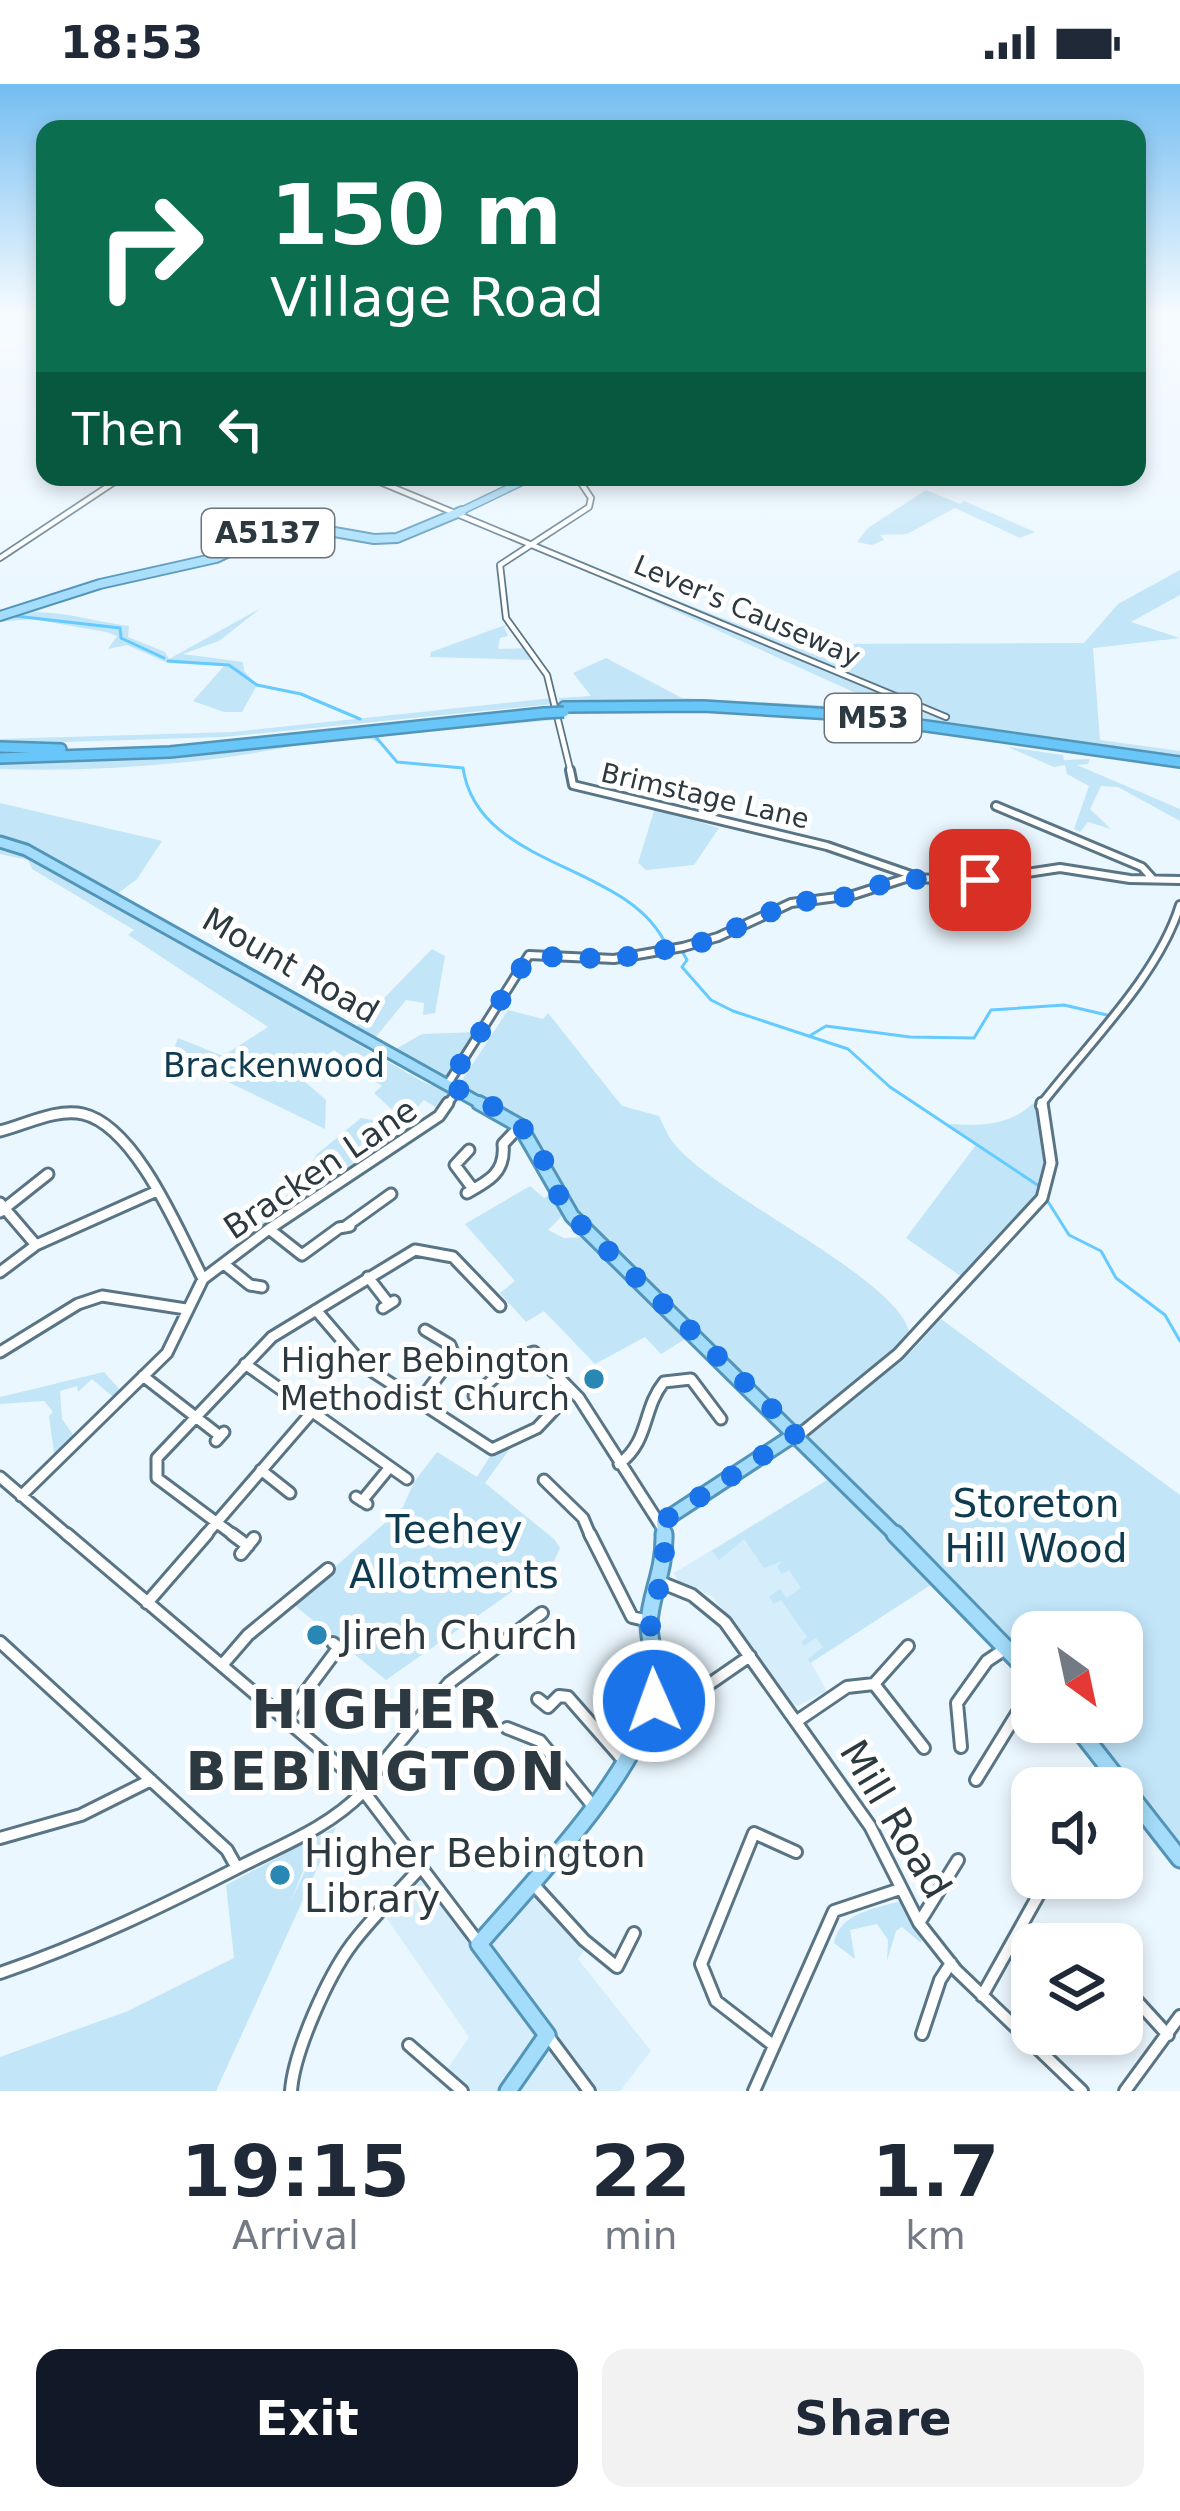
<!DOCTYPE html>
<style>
:root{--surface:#fff;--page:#f2f2f3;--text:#1f2937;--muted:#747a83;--accent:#111827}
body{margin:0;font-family:"DejaVu Sans",sans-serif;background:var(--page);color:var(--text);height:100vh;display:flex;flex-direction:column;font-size:45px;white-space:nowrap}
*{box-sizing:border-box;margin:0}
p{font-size:39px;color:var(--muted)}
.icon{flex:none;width:66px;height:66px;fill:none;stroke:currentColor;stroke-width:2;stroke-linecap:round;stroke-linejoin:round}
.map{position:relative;height:2007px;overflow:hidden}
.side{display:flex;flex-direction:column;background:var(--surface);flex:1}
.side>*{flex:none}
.banner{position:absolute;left:36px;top:36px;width:1110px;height:366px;border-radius:24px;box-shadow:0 6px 18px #0003;background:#0b6e4f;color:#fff;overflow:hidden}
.needle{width:78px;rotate:147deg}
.controls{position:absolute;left:1011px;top:1527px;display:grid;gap:24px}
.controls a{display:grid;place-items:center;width:132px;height:132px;border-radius:24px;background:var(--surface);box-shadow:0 6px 18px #0003;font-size:60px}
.pin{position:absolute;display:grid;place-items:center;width:102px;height:102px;color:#fff;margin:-51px;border-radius:24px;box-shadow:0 6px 18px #0006}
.me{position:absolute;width:132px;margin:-66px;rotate:358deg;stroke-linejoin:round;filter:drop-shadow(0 0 9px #0008)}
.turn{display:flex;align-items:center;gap:42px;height:252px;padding:0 36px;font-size:54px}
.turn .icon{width:156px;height:156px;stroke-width:2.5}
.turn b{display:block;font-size:84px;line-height:102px}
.then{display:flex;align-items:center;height:114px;padding:0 36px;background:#0003;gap:24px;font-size:45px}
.eta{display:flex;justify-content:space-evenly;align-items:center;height:204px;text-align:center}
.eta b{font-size:72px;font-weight:800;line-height:84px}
.primary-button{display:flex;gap:24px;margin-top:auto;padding:24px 36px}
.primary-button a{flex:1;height:138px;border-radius:24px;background:var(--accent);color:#fff;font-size:48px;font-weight:800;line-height:138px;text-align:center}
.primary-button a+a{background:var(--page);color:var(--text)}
.status{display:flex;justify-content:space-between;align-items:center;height:84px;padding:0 60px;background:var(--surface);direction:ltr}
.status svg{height:33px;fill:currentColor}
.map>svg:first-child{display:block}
.built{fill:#d6edfb}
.green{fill:#c2e5f8}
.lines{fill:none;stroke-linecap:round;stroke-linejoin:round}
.stream{stroke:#65cafe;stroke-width:3}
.minor-far3-casing{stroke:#597585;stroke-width:8}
.minor-far2-casing{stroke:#597585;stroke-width:12}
.minor-far1-casing{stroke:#597585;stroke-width:15}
.minor-casing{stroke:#597585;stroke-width:16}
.major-far4-casing{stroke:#5395b8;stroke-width:9}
.major-far3-casing{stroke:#5395b8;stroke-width:12}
.major-far2-casing{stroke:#5395b8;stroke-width:15}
.major-far1-casing{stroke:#5395b8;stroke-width:18}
.major-casing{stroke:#5395b8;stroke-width:21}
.highway-casing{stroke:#5395b8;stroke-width:14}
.minor-far3{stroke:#fff;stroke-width:4.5}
.minor-far2{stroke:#fff;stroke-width:6}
.minor-far1{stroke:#fff;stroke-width:9}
.minor{stroke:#fff;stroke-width:10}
.major-far4{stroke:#a4ddfb;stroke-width:6}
.major-far3{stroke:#a4ddfb;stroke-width:8}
.major-far2{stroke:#a4ddfb;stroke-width:9}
.major-far1{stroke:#a4ddfb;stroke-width:12}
.major{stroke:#a4ddfb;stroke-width:15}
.highway{stroke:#68c6f8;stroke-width:9}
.highway-bridge-casing{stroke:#5395b8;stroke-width:14;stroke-linecap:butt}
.highway-bridge{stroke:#68c6f8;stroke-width:9}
.route{stroke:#1a73e8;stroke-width:21;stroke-dasharray:0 37.8}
.poi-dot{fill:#2887b3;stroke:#fff;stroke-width:4.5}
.labels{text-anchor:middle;stroke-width:10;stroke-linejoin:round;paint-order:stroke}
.far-street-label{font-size:27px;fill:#2c3940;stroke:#fff}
.shield{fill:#fff;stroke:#6b7479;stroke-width:3}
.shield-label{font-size:30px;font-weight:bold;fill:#2c3940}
.street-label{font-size:33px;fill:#2c3940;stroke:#fff}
.park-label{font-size:33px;fill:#0e3b50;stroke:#fff}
.poi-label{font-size:33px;fill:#2c3940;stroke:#fff;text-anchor:end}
.near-park-label{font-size:39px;fill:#0e3b50;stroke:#fff}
.near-poi-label{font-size:39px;fill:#2c3940;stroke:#fff;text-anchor:start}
.near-street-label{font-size:39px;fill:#2c3940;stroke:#fff}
.near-district-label{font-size:54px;font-weight:bold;letter-spacing:3px;fill:#2c3940;stroke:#fff}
</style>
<div class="status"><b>18:53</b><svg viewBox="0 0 49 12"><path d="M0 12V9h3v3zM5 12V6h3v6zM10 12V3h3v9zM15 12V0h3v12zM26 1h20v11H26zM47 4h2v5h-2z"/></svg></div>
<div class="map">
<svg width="1180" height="2007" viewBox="0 0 1180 2007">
<rect width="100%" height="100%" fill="#ebf7ff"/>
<path class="built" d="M 832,1393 L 932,1500 L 811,1579 L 827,1607 L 798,1622 L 792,1620 L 713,1513 L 678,1497 L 674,1489 Z
M 422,1793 L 475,1864 L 531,1800 L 588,1861 L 578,1875 L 651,1967 L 620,2007 L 469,2007 L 447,1986 L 469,1953 L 385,1832 Z"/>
<path class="green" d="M 926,406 L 960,420 L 964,417 L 1035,448 L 1020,454 L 955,424 L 907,450 L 880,451 L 884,456 L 872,461 L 857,458 L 868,444 Z
M 1180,486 L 1180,511 L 1131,538 L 1180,554 L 1093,564 L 1100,656 L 1180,667 L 1180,674 C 973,644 770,611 560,620 L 559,614 L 591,612 L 573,589 L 606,574 L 682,614 L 891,625 L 620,502 L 625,496 L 829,576 L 833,560 L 1084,559 L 1118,520 Z
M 261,524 L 219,557 L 183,570 L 243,578 L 244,587 L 257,601 L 242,628 L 224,628 L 193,617 L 224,582 L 168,579 L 127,561 L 108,565 L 117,552 L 106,548 L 32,535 L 0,538 C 34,516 89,538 129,542 L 128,553 L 165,568 L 169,575 Z
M 508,540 L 526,556 L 520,556 L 522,553 L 508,541 L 504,543 L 508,552 L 500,554 L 498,565 L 526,564 L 527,558 L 537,576 L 430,573 L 431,568 Z
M 553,614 L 553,620 L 223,653 L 0,660 L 0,655 L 233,648 Z
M 549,633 L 554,636 L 379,652 L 379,659 C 357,645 314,658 288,663 C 193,681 97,688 0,685 L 0,678 L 184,670 Z
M 1008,663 L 1063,671 L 1064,676 L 1090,675 L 1088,680 L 1077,681 L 1180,725 L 1180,737 L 1118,703 L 1101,702 L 1090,725 L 1111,745 L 1088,738 L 1080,748 L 1074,745 L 1089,702 L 1067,690 L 1065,681 L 1054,683 Z
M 0,719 L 162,757 L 137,795 L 116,811 L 0,756 Z
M 655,724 L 719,744 L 694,781 L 646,786 L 638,779 Z
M 0,762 L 46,780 L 423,998 L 449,1008 L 439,1025 L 424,1016 L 411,1030 L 414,1034 L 403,1036 L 374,1009 L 382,1002 L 334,966 L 322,974 L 327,978 L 304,997 L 326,1016 L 325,1045 L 193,981 L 175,962 L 178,954 L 223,972 L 268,943 L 128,851 L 134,846 L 32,785 L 28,776 L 0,770 Z
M 432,865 L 445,872 L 435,929 L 423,931 L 424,919 L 406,916 L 371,959 L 352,947 Z
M 508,926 L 543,935 L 548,929 L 622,1022 L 659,1032 C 663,1040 667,1050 672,1057 C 710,1110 905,1196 910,1252 L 797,1344 L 592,1145 L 572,1123 L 543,1064 L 525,1042 L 459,1001 Z
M 478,948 L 446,998 L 394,966 L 422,950 Z
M 1043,1009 C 1029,1037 1050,1062 1046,1092 C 1042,1118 981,1171 962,1193 L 906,1154 L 976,1061 L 949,1040 C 989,1042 1016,1041 1043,1009 Z
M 361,1034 L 378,1037 L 397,1057 L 238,1162 L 247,1144 L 305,1096 L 316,1071 Z
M 520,1050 L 564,1130 L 548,1146 L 564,1154 L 586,1153 L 687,1254 L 661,1270 L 645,1253 L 595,1280 L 544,1227 L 526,1238 L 500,1209 L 515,1197 L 465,1140 L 530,1102 L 544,1114 L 549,1111 L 516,1051 Z
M 941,1235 L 1180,1411 L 1180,1769 L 1077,1638 L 1122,1638 L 1122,1548 L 1032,1548 L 1032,1587 L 804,1351 L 913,1266 Z
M 104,1288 L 121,1307 L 97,1330 L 112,1312 L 92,1295 L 78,1308 L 77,1302 L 60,1307 L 62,1335 L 74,1352 L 54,1369 L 49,1332 L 53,1328 L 44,1317 L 0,1320 L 0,1313 Z
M 509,1366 L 485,1399 L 554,1455 L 560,1464 L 553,1479 L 386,1596 L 293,1520 L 403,1423 L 414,1398 L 437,1368 L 477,1393 L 492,1369 Z
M 832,1393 L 932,1500 L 810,1579 L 808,1575 L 823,1563 L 816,1554 L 804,1562 L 801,1558 L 807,1553 L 781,1516 L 774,1520 L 769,1513 L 780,1505 L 787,1514 L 801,1504 L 789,1486 L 782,1490 L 777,1483 L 782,1477 L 764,1484 L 744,1455 L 719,1476 L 712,1467 Z
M 336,1743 L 216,2007 L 0,2007 L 0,1973 L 128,1927 L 234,1874 L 226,1801 L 307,1758 L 310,1770 L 290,1819 L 313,1770 L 314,1755 Z
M 904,1816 L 923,1848 L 921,1859 L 902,1843 L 896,1847 L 887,1877 L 888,1856 L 877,1840 L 850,1846 L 855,1875 L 834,1859 C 840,1827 877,1825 904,1816 Z"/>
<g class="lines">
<path class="stream" d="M 15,532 L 120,544 L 121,554 L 164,574
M 168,577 L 229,581 L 257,601 L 301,610 L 360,635
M 375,652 L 397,678 L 463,684 C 478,786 631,778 667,863
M 682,867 L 687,876 L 682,883 L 711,916 L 733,927 L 848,965 L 890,1003 L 1039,1102
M 811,951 L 826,942 L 910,953 L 974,954 L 991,926 L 1064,921 L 1107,931
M 1047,1116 L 1069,1151 L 1101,1167 L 1116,1194 L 1165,1231 L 1180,1257"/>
<g class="minor-far3-casing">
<path id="minor-far3" d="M 368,393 L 946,633
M 0,474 L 122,393
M 571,689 L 547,591 L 506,534 L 500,481 L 589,423 L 591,414 L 577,393"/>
</g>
<g class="minor-far2-casing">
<path id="minor-far2" d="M 570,686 L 573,701 L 827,762 L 911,791
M 996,722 L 1142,783 L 1152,794
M 447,1001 L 529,871 L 614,875 L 683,863 L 718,853 L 791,819 L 853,811 L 906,794 L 980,796 L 1060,784 L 1130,795 L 1180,796
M 446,1022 L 458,1006
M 1040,1022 C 1085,963 1158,893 1180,821"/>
</g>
<g class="minor-far1-casing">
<path id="minor-far1" d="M 0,1047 C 25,1041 56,1024 83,1030 C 136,1042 180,1150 203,1195 L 167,1269 L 21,1412
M 469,1066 L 455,1081 L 473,1105
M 467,1109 C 489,1097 506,1088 503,1060 L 520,1042
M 0,1119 L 36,1161
M 0,1128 L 48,1090
M 345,1143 L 391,1110
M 269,1145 L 302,1171 L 339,1144 L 350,1142
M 224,1180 L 250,1201 L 262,1203
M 0,1188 L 36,1161 L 157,1107
M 368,1193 L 389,1220
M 203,1195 L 269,1145 L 439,1032 L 448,1019
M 383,1224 L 394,1217
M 316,1226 L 364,1282 L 492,1365 L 537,1344 L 571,1308
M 0,1268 L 78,1220 L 102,1212 L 186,1225
M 245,1280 L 407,1395
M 143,1292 L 220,1352
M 474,1312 L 518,1273 L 534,1268 L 579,1314 L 661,1442
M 419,1318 L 454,1271 L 450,1261 L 425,1246
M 799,1351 L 898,1270 L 1042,1114 L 1051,1079 L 1042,1019
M 216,1357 L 224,1348
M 619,1380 C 650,1357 642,1325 664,1298 L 691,1295 L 721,1335
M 261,1386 L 290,1409
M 0,1393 L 70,1453
M 544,1396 L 583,1434 L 591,1453
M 356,1413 L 367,1420
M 362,1417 L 390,1383
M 204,1453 L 312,1328
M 236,1453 L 157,1394 L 157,1374 L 272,1253 L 415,1166 L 453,1173 L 500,1222"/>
</g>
<g class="minor-casing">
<path id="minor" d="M 67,1450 L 352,1692 L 478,1858
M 232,1450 L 248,1462
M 590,1450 L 632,1533 L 649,1537
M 241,1470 L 254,1454
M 660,1498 L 692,1511 L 725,1538 L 870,1742 L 919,1839 L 956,1886 L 1082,2007
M 147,1519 L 207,1450
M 0,1558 L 227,1766 L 237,1784
M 333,1559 L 344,1567
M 223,1580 L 248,1551 L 328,1485
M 874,1600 L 908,1562
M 695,1610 L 750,1572
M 538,1615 L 548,1623 L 559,1612 L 568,1613 L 624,1677
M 286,1634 L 339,1563
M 797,1637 L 847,1603 L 874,1600 L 924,1664
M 507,1644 L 540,1657 L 593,1722
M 647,1646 L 680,1616
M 961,1663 L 957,1619 L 987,1577 L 1005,1565
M 976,1696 L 1032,1605
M 362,1704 L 449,1599 L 542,1529
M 0,1754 L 81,1731 L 151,1696
M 533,1800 L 584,1856 L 617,1883 L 634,1849
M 919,1839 L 958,1776
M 0,1889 C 85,1860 165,1821 245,1780 C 287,1759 330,1742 363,1708
M 1126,1905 L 1168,1951
M 982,1912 L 1048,1794
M 922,1950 L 940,1896 L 951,1879
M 548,1952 L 589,2007
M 409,1961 L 462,2007
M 773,1961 L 716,1917 L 701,1880 L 754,1749 L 796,1768
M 291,2007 C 294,1967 328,1892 352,1860 C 373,1832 399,1808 422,1782
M 754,2007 L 834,1827 L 900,1805
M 1125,2007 L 1180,1932"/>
</g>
<g class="major-far4-casing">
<path id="major-far4" d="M 455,430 L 532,393"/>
</g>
<g class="major-far3-casing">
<path id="major-far3" d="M 0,532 L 100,500 L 216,474 L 289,440 L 374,455 L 397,454 L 462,427"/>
</g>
<g class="major-far2-casing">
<path id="major-far2" d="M 0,758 L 26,766 L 485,1022"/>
</g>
<g class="major-far1-casing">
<path id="major-far1" d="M 479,1019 L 520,1042 L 572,1132 L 898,1453
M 664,1453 L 663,1437 L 797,1349"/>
</g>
<g class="major-casing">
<path id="major" d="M 895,1450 L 1032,1591
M 1073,1638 L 1180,1775
M 508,2007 L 547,1951 L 479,1860 C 534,1796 642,1686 656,1604 C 659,1583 649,1561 649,1540 C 650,1510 665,1488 664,1450"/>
</g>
<g class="highway-casing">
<path id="highway" d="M 564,623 L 703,622 L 849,631 L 1180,678
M 0,663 L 61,665
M 0,674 L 170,668 L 544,629"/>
</g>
<use href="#minor-far3" class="minor-far3"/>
<use href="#minor-far2" class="minor-far2"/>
<use href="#minor-far1" class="minor-far1"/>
<use href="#minor" class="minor"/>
<use href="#major-far4" class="major-far4"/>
<use href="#major-far3" class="major-far3"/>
<use href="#major-far2" class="major-far2"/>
<use href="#major-far1" class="major-far1"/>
<use href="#major" class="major"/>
<use href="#highway" class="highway"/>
<g class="highway-bridge-casing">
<path id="highway-bridge" d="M 544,629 L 564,628"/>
</g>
<use href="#highway-bridge" class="highway-bridge"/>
</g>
<linearGradient id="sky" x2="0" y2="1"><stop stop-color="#73bdf1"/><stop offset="0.45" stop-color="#f6fbff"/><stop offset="1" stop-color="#f6fbff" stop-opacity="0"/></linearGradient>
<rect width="1180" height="510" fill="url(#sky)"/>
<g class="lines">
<path class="route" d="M 654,1617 L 657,1599 L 650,1537 L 665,1481 L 663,1437 L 797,1349 L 572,1132 C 554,1110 550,1085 536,1061 C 519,1032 477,1013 447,1001 L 529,872 L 614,875 L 648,869 L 708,857 L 790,819 L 853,812 L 894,795 L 980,796"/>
</g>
<g class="poi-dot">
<circle cx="594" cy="1295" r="12"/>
<circle cx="317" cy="1551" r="12"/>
<circle cx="280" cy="1791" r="12"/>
</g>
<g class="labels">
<g class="far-street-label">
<text transform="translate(747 527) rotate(23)" y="9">Lever's Causeway</text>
<text transform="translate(705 712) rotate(13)" y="9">Brimstage Lane</text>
</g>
<g class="shield">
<rect x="202" y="425" width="132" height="48" rx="9"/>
<rect x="825" y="610" width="96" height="48" rx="9"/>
</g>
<g class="shield-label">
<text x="268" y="459">A5137</text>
<text x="873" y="644">M53</text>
</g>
<g class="street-label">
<text transform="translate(291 881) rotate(30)" y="12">Mount Road</text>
<text transform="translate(320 1084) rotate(-34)" y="12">Bracken Lane</text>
</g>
<g class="park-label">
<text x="274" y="993">Brackenwood</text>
</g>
<g class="poi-label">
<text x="570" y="1288">Higher Bebington<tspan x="570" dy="38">Methodist Church</tspan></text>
</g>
<g class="near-park-label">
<text x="1036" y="1433">Storeton<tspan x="1036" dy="45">Hill Wood</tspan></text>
<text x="454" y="1459">Teehey<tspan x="454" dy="45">Allotments</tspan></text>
</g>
<g class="near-poi-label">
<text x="341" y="1565">Jireh Church</text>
<text x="304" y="1783">Higher Bebington<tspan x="304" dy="45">Library</tspan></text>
</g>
<g class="near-street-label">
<text transform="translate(896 1735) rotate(59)" y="14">Mill Road</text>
</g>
<g class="near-district-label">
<text x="377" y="1644">HIGHER<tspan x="377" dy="62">BEBINGTON</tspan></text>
</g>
</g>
</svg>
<div class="controls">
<a><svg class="needle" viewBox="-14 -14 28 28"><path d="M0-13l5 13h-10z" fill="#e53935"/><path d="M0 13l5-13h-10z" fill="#747a83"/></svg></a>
<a><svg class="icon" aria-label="sound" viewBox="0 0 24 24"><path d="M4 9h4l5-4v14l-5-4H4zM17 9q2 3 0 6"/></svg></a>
<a><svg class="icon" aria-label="layers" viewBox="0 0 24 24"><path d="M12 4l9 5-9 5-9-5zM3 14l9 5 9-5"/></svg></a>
</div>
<div class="pin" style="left:980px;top:796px;background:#d93025"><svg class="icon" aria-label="arrive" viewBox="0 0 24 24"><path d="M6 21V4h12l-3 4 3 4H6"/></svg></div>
<svg class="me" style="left:654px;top:1617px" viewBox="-20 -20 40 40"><circle r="17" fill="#1a73e8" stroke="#fff" stroke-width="3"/><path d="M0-11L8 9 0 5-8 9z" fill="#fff"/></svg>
<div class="banner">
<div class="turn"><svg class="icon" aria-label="right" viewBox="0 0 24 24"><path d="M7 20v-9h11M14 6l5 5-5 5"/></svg><div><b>150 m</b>Village Road</div></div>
<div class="then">Then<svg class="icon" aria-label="left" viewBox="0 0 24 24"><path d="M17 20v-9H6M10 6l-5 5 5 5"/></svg></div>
</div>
</div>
<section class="side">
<div class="eta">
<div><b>19:15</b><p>Arrival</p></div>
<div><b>22</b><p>min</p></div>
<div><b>1.7</b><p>km</p></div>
</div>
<div class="primary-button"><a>Exit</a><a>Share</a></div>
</section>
